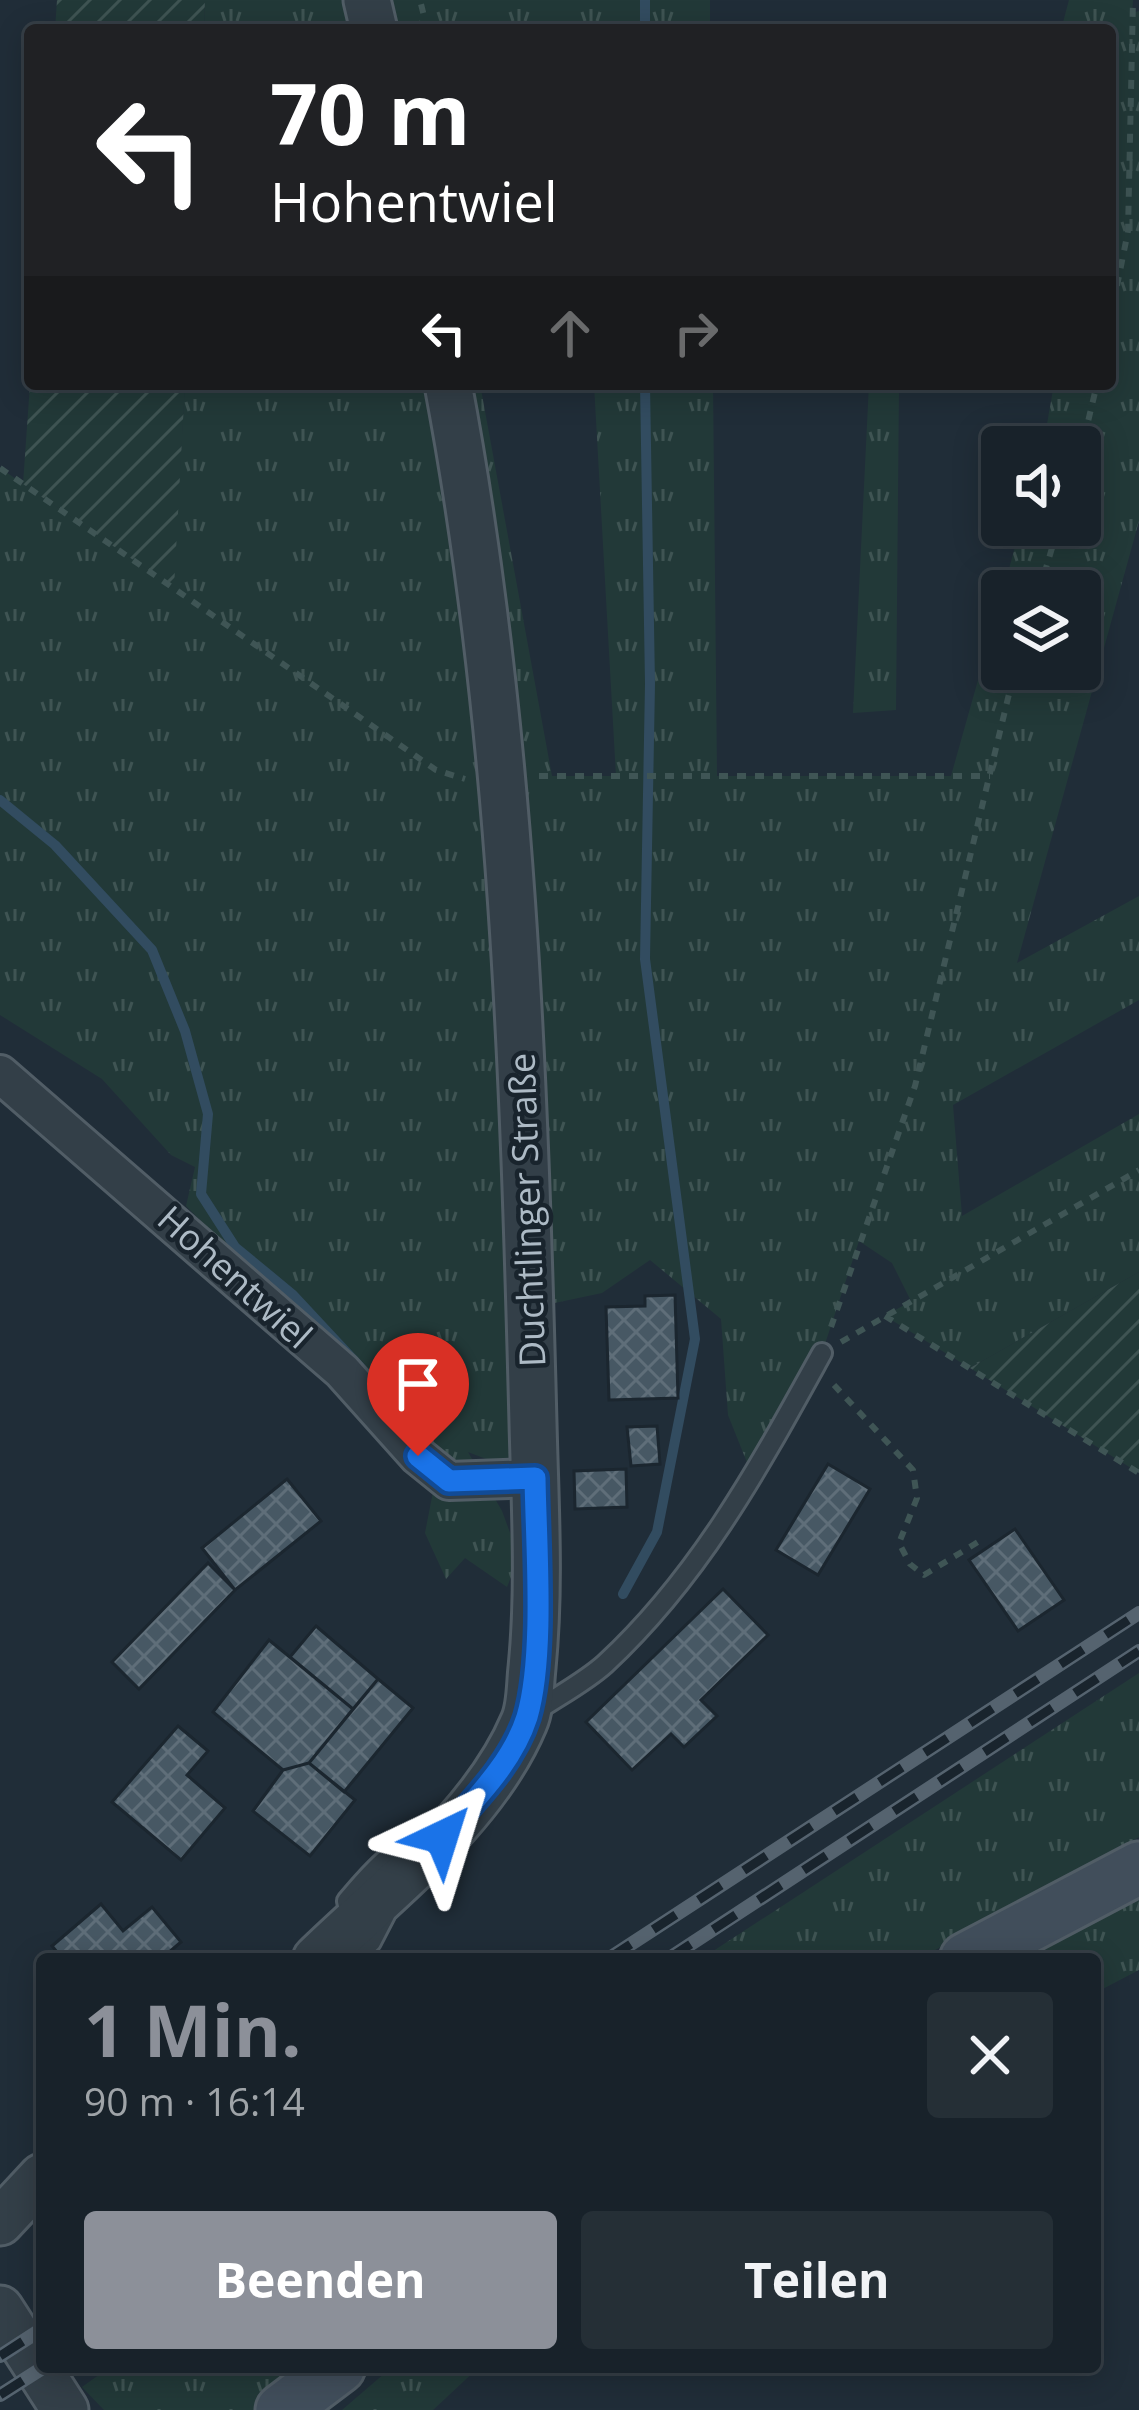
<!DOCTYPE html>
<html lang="de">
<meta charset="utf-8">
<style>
:root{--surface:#18222a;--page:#252f36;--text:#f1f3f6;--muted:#9fa4a8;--line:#363f47;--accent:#8c9099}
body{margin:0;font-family:"Open Sans",sans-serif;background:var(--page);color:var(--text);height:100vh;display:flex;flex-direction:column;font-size:45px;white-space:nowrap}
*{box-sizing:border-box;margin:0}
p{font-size:39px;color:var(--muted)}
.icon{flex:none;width:66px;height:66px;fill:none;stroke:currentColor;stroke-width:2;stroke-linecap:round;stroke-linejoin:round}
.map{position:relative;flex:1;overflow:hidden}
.panel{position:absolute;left:36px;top:1953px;width:1065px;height:420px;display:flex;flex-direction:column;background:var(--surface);border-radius:12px;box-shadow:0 6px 30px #0003,0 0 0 3px var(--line)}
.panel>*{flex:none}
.hud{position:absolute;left:24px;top:24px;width:1092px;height:366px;border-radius:12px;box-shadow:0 6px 30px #0003,0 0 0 3px var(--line);background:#202124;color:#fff;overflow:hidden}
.controls{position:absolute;left:981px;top:426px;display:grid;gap:24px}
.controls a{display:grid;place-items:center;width:120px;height:120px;border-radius:12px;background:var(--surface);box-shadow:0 6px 30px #0003,0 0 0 3px var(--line);font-size:60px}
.pin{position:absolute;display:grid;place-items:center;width:102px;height:102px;color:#fff;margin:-123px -51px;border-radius:50% 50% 50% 0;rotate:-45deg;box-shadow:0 0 12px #0007}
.pin .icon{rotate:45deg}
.me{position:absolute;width:132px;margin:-66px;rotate:41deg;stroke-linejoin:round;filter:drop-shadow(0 0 9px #0008)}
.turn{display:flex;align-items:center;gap:42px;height:252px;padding:0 48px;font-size:54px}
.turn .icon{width:156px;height:156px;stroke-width:2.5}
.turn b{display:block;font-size:84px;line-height:102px}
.lanes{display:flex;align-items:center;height:114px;padding:0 48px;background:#0003;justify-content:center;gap:60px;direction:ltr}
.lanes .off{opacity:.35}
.round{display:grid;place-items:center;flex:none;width:126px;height:126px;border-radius:12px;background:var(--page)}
.overview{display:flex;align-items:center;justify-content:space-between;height:204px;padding:0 48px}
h1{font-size:72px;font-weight:700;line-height:90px;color:var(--accent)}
.action{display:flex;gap:24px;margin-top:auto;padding:24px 48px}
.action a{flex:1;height:138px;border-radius:12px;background:var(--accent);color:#fff;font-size:48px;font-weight:700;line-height:138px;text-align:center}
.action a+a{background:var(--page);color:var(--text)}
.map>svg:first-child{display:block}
.grass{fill:url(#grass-tufts)}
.garden{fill:url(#garden-furrows)}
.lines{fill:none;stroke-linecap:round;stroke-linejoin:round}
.stream{stroke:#324c60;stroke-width:10}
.building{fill:url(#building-cross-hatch);stroke:#1b262f;stroke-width:3}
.service-casing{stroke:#515d66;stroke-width:24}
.minor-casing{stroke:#515d66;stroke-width:42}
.tertiary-casing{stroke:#515d66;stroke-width:51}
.secondary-casing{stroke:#515d66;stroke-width:57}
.path{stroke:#3f5555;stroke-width:6;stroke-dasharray:9 9;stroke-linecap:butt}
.service{stroke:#333f48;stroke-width:18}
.minor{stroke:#333f48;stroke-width:36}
.tertiary{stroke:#333f48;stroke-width:45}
.secondary{stroke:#414e5b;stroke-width:51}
.rail-casing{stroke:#55636f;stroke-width:14}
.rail{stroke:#19242d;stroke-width:9;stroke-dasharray:27;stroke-linecap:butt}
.route-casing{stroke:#114b97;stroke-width:30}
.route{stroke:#1a73e8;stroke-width:21}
.labels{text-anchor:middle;stroke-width:9;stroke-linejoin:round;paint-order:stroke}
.street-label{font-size:36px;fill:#adbac5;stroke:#19242d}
</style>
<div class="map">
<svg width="1139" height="2410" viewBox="0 0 1139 2410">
<defs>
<pattern id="grass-tufts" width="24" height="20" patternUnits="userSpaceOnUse" patternTransform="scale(3)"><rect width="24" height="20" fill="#223938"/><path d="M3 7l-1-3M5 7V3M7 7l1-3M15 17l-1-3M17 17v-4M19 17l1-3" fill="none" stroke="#3f5453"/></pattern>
<pattern id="garden-furrows" width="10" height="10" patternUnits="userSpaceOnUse" patternTransform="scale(3)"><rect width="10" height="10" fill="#223938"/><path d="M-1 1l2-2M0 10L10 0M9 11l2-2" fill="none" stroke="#3f5453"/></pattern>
<pattern id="building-cross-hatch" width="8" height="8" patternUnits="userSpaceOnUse" patternTransform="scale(3)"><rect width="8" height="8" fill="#475864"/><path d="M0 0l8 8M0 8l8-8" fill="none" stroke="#5f6e79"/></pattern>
</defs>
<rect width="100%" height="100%" fill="#202d38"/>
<path class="grass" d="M 205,0 L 710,0 L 710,30 L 204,30 Z
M 1069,0 L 1133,0 L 1132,13 L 1139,11 L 1139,521 L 1017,963 L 1139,896 L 1139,1000 L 953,1105 L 962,1216 L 1139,1114 L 1139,1272 L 970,1368 L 885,1316 L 911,1301 L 892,1263 L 859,1241 L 822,1353 L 754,1480 L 728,1415 L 721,1319 L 650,1260 L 602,1293 L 531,1308 L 535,1478 L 468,1452 L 502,1511 L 519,1557 L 507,1587 L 465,1558 L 446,1579 L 425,1533 L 439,1461 L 186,1206 L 195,1167 L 171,1155 L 102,1079 L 0,1015 L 0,468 L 173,587 L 185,384 L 480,384 L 552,776 L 616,776 L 594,384 L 713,384 L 717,776 L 951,776 L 1002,595 L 1002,669 L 1080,669 L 1080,591 L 1003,591 L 1021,525 L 1080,525 L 1080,447 L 1043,447 L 1054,384 L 1110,384 L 1110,30 L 1061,30 Z
M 869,384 L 899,384 L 896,710 L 853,713 Z
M 1139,1673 L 1139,1837 L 919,1959 L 701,1959 Z
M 1139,1894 L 1139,1970 L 1095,1993 L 1095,1959 L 1019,1959 Z
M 110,2367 L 310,2367 L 255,2410 L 104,2410 L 82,2387 Z
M 392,2367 L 479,2367 L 433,2410 L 342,2410 Z"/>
<path class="garden" d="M 57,0 L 205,0 L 204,30 L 55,30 Z
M 30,384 L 185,384 L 174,588 L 23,484 Z
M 1139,1272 L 1139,1473 L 970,1368 Z"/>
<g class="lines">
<path class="stream" d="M 645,30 L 645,0
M 0,800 L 55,845 L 152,950 L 185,1031 L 208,1114 L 201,1194 L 235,1247 L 292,1294 L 429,1441
M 623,1594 L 657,1532 L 695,1339 L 645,959 L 650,684 L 645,384"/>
</g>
<path class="building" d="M 675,1295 L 678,1398 L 609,1400 L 606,1307 L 645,1306 L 645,1296 Z
M 657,1426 L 660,1464 L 631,1466 L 627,1427 Z
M 828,1464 L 870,1489 L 818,1575 L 776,1550 Z
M 626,1469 L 627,1507 L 575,1509 L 574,1471 Z
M 287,1479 L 321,1521 L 235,1590 L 202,1548 Z
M 1015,1529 L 1064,1600 L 1018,1631 L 969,1560 Z
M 208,1563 L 235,1590 L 139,1689 L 112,1662 Z
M 723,1589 L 768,1635 L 701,1700 L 717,1716 L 684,1747 L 671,1734 L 632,1770 L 586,1722 Z
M 316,1626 L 378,1679 L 353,1709 L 290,1657 Z
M 269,1640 L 353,1709 L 309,1763 L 283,1770 L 213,1712 Z
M 378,1679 L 413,1708 L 344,1792 L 309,1763 Z
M 178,1726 L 208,1751 L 187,1775 L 225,1808 L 181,1860 L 112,1802 Z
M 309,1763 L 355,1800 L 310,1856 L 253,1811 L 283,1770 Z
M 101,1904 L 123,1931 L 152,1907 L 181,1942 L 161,1959 L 63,1959 L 52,1946 Z"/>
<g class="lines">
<g class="service-casing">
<path id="service" d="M 536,1711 C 558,1696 585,1682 605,1664 C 701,1575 760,1465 822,1353
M 350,1914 L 347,1901 C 372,1871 393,1848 429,1831
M 353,1959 L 371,1942 L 385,1915"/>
</g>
<g class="minor-casing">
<path id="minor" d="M 0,1074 L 342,1371 L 418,1456 L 449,1481 L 535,1478"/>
</g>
<g class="tertiary-casing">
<path id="tertiary" d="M 367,0 L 374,30
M 316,1959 C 389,1888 484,1817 524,1722 C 531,1706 530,1685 532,1668 C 540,1586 535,1505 533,1423 C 524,1075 513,728 448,384
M 0,2222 L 42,2177
M 0,2309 L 65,2410"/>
</g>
<g class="secondary-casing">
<path id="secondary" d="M 966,1959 L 1139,1868
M 282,2410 L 339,2367"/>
</g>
<path class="path" d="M 419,30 L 424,16 L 420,0
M 1110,321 L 1128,231 L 1133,0
M 1080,455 L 1097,384
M 0,468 L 436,770 L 465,779
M 1039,591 L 1059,525
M 539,776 L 990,776
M 885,1316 L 1139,1473
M 831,1327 L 915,1086 L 1015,669
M 841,1342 L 1139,1170
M 834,1385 L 913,1470 L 917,1498 L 899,1543 L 910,1564 L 924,1575 L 978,1542"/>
<use href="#service" class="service"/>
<use href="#minor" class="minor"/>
<use href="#tertiary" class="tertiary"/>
<use href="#secondary" class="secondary"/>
<g class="rail-casing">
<path id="rail" d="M 608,1959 L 1139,1613
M 668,1959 L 1139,1651
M 0,2356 L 42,2329
M 0,2395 L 44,2367"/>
</g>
<use href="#rail" class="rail"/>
</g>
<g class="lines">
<g class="route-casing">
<path id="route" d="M 418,1456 L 449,1481 L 535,1478 C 536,1544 545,1656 527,1717 C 512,1764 473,1801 442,1837"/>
</g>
<use href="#route" class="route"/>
</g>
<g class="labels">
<g class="street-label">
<text transform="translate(527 1210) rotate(-92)" y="13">Duchtlinger Straße</text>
<text transform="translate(235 1277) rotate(42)" y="13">Hohentwiel</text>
</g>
</g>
</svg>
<div class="controls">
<a><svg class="icon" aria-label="sound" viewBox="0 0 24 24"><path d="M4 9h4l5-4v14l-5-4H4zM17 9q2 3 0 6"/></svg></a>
<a><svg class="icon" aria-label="layers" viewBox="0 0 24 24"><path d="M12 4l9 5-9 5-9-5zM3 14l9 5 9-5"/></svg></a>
</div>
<div class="pin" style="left:418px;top:1456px;background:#d93025"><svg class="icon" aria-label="arrive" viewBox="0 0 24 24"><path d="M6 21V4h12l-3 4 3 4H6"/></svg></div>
<svg class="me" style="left:442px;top:1837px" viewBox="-20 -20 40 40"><path d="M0-17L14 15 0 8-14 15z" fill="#1a73e8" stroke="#fff" stroke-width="4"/></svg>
<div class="hud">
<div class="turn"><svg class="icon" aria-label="left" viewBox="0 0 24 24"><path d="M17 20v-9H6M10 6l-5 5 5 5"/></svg><div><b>70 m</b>Hohentwiel</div></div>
<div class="lanes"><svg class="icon" aria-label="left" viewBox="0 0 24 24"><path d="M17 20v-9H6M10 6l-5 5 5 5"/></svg><svg class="icon off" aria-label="ahead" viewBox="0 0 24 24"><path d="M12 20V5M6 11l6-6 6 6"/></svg><svg class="icon off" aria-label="right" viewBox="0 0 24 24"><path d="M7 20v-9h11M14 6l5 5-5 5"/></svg></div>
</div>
<section class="panel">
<div class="overview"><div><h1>1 Min.</h1><p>90 m · 16:14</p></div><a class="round"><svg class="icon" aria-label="close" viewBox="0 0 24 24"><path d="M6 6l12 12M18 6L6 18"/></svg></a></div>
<div class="action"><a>Beenden</a><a>Teilen</a></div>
</section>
</div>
